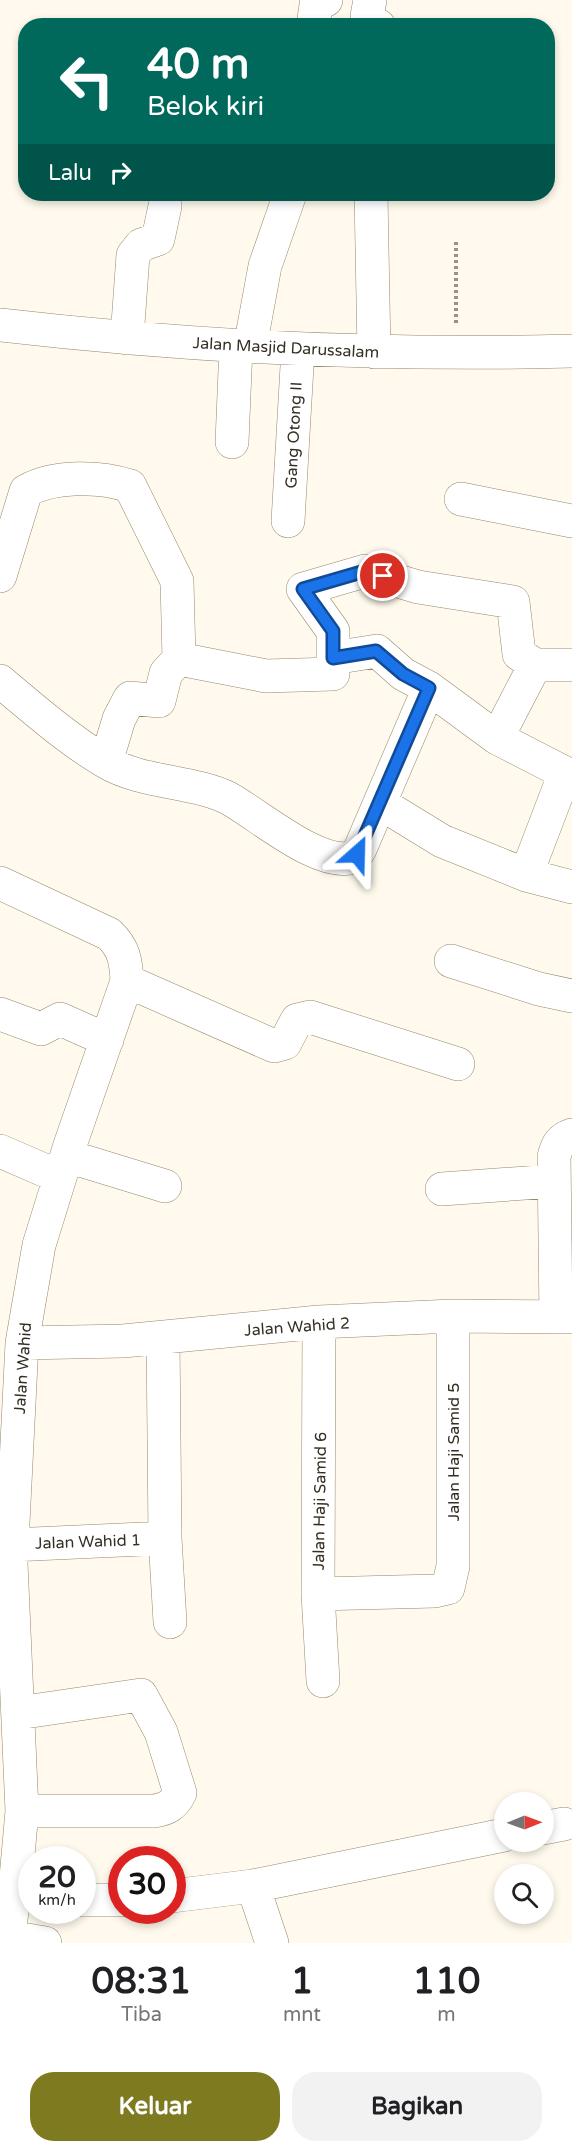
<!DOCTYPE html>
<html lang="id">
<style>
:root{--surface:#fff;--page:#f2f2f2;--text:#202124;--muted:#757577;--accent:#7e7a20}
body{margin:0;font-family:"Varela Round",sans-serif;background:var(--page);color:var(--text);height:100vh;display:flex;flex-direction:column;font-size:22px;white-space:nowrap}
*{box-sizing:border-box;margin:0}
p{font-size:20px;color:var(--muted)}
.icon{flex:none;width:33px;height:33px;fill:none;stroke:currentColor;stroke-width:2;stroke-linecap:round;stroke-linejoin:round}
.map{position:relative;height:1943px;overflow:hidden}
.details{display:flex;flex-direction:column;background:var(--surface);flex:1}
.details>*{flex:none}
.banner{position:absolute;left:18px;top:18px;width:537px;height:183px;border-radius:24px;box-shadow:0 3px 9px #0003;background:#00695c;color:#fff;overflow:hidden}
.needle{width:39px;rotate:89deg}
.fabs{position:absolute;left:494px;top:1792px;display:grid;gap:12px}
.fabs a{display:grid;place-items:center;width:60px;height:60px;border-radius:50%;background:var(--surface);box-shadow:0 3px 9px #0003;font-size:30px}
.speed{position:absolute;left:18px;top:1846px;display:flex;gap:12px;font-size:30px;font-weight:700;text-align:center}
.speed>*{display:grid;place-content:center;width:78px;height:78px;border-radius:50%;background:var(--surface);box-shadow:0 3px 9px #0003;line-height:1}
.speed small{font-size:15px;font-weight:400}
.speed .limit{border:9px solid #d22;background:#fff;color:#111}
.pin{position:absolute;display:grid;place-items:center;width:51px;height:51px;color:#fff;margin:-26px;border:3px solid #fff;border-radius:50%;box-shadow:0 2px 6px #0007}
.me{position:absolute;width:66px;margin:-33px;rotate:25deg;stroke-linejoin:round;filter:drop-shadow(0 0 4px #0008)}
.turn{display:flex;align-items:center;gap:21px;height:126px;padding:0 30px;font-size:27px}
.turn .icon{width:78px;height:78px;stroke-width:2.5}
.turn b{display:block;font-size:42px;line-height:51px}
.then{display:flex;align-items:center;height:57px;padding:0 30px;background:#0003;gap:12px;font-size:22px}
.eta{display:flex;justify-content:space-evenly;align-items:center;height:102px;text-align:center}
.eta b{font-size:36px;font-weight:700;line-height:42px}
.primary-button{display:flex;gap:12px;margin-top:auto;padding:12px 30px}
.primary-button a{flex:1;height:69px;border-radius:24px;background:var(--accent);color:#fff;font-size:24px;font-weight:700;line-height:69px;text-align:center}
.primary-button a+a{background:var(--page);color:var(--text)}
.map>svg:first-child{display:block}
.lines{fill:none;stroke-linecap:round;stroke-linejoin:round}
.minor-casing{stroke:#94886a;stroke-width:34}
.path{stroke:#979285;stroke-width:4;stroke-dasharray:3 3;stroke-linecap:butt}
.minor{stroke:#fff;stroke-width:33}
.route-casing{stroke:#114b97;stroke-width:15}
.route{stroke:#1a73e8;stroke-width:10}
.labels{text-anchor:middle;stroke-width:6;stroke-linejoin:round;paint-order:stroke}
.street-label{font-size:16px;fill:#353024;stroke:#fff}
</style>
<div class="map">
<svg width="572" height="1943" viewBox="0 0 572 1943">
<rect width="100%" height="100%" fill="#fffaed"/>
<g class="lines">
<g class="minor-casing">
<path id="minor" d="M 370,0 L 367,16 L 371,22 L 379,26
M 313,26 L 316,5 L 326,0
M 371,194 L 374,352
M 0,325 C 190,347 381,356 572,351
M 127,338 L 133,255 L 141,245 L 158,239 L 165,206
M 250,347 L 265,266 L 290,194
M 232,442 L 236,346
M 461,499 L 572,521
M 288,521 L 298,349
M 0,576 L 26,491 C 54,475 100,476 130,486 L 177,581 L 179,659 L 166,673 L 159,701 L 130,698 L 119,719 L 106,762
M 333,658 L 377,651 L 403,674 L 429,688
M 179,659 L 266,676 L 333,674 L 333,631 L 303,589 L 365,571 L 418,587 L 513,602 L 519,654 L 535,665
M 0,681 C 32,708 70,741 106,762 C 141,783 194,781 228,798 C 258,814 320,869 354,857 L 360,849 L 429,688 L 497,738
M 380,803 L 442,841 L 526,875 L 572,887
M 526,875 L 565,773 L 497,738 L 535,665 L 572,665
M 0,883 L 109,934 C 124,948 126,961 127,981 L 70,1145 L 39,1245 L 22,1343 L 11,1563 L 22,1811 L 14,1900 L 7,1943
M 451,961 L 539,989 L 572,996
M 127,981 L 274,1046 L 285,1043 L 297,1020 L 310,1017 L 458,1064
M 0,1014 L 41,1029 L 60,1019 L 107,1040
M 0,1151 L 60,1177
M 67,1156 L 165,1186
M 442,1189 L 554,1181
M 556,1317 L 554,1157 C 557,1145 560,1139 572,1135
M 319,1322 L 318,1594 L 323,1681
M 163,1337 L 165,1538 L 170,1622
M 22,1343 L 123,1341 L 319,1322 L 453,1316 L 572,1317
M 11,1545 L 165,1538
M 318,1594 L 435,1591 L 448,1588 L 453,1566 L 453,1316
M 18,1713 L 141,1695 L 161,1732 L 180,1793 C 174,1805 167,1809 154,1811 L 22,1811
M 543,1828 L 564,1824
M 253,1886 L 272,1943
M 172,1896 L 253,1886 L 504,1835
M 82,1900 L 122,1900
M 10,1937 L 45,1943"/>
</g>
<path class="path" d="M 456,323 L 456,241"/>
<use href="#minor" class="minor"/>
</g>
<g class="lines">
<g class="route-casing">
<path id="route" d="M 357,854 L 429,688 L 403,674 L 376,651 L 333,658 L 333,631 L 303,589 L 365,571 L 383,576"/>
</g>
<use href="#route" class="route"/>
</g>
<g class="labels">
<g class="street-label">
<text transform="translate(286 347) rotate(3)" y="6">Jalan Masjid Darussalam</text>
<text transform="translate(293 435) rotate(-87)" y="6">Gang Otong II</text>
<text transform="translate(297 1326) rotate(-4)" y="6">Jalan Wahid 2</text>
<text transform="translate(22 1368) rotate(-86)" y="6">Jalan Wahid</text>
<text transform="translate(453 1452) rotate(-90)" y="6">Jalan Haji Samid 5</text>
<text transform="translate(319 1501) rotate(-89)" y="6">Jalan Haji Samid 6</text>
<text transform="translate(88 1541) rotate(-2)" y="6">Jalan Wahid 1</text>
</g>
</g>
</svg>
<div class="fabs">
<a><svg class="needle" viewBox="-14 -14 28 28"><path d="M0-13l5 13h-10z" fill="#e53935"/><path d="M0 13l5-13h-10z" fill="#757577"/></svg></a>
<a><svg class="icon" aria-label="search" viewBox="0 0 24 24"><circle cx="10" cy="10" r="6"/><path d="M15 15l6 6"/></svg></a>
</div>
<div class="speed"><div>20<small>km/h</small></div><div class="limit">30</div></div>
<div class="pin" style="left:383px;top:576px;background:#d93025"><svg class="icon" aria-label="arrive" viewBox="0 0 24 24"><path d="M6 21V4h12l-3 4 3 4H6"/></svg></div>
<svg class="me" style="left:357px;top:854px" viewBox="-20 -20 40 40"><path d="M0-17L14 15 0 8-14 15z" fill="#1a73e8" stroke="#fff" stroke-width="4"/></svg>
<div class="banner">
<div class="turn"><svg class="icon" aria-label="left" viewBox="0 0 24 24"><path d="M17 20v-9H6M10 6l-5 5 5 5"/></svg><div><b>40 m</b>Belok kiri</div></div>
<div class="then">Lalu<svg class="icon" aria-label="right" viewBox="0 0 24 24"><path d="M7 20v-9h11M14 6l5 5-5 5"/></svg></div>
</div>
</div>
<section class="details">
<div class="eta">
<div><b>08:31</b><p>Tiba</p></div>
<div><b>1</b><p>mnt</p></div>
<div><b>110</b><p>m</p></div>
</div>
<div class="primary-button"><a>Keluar</a><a>Bagikan</a></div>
</section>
